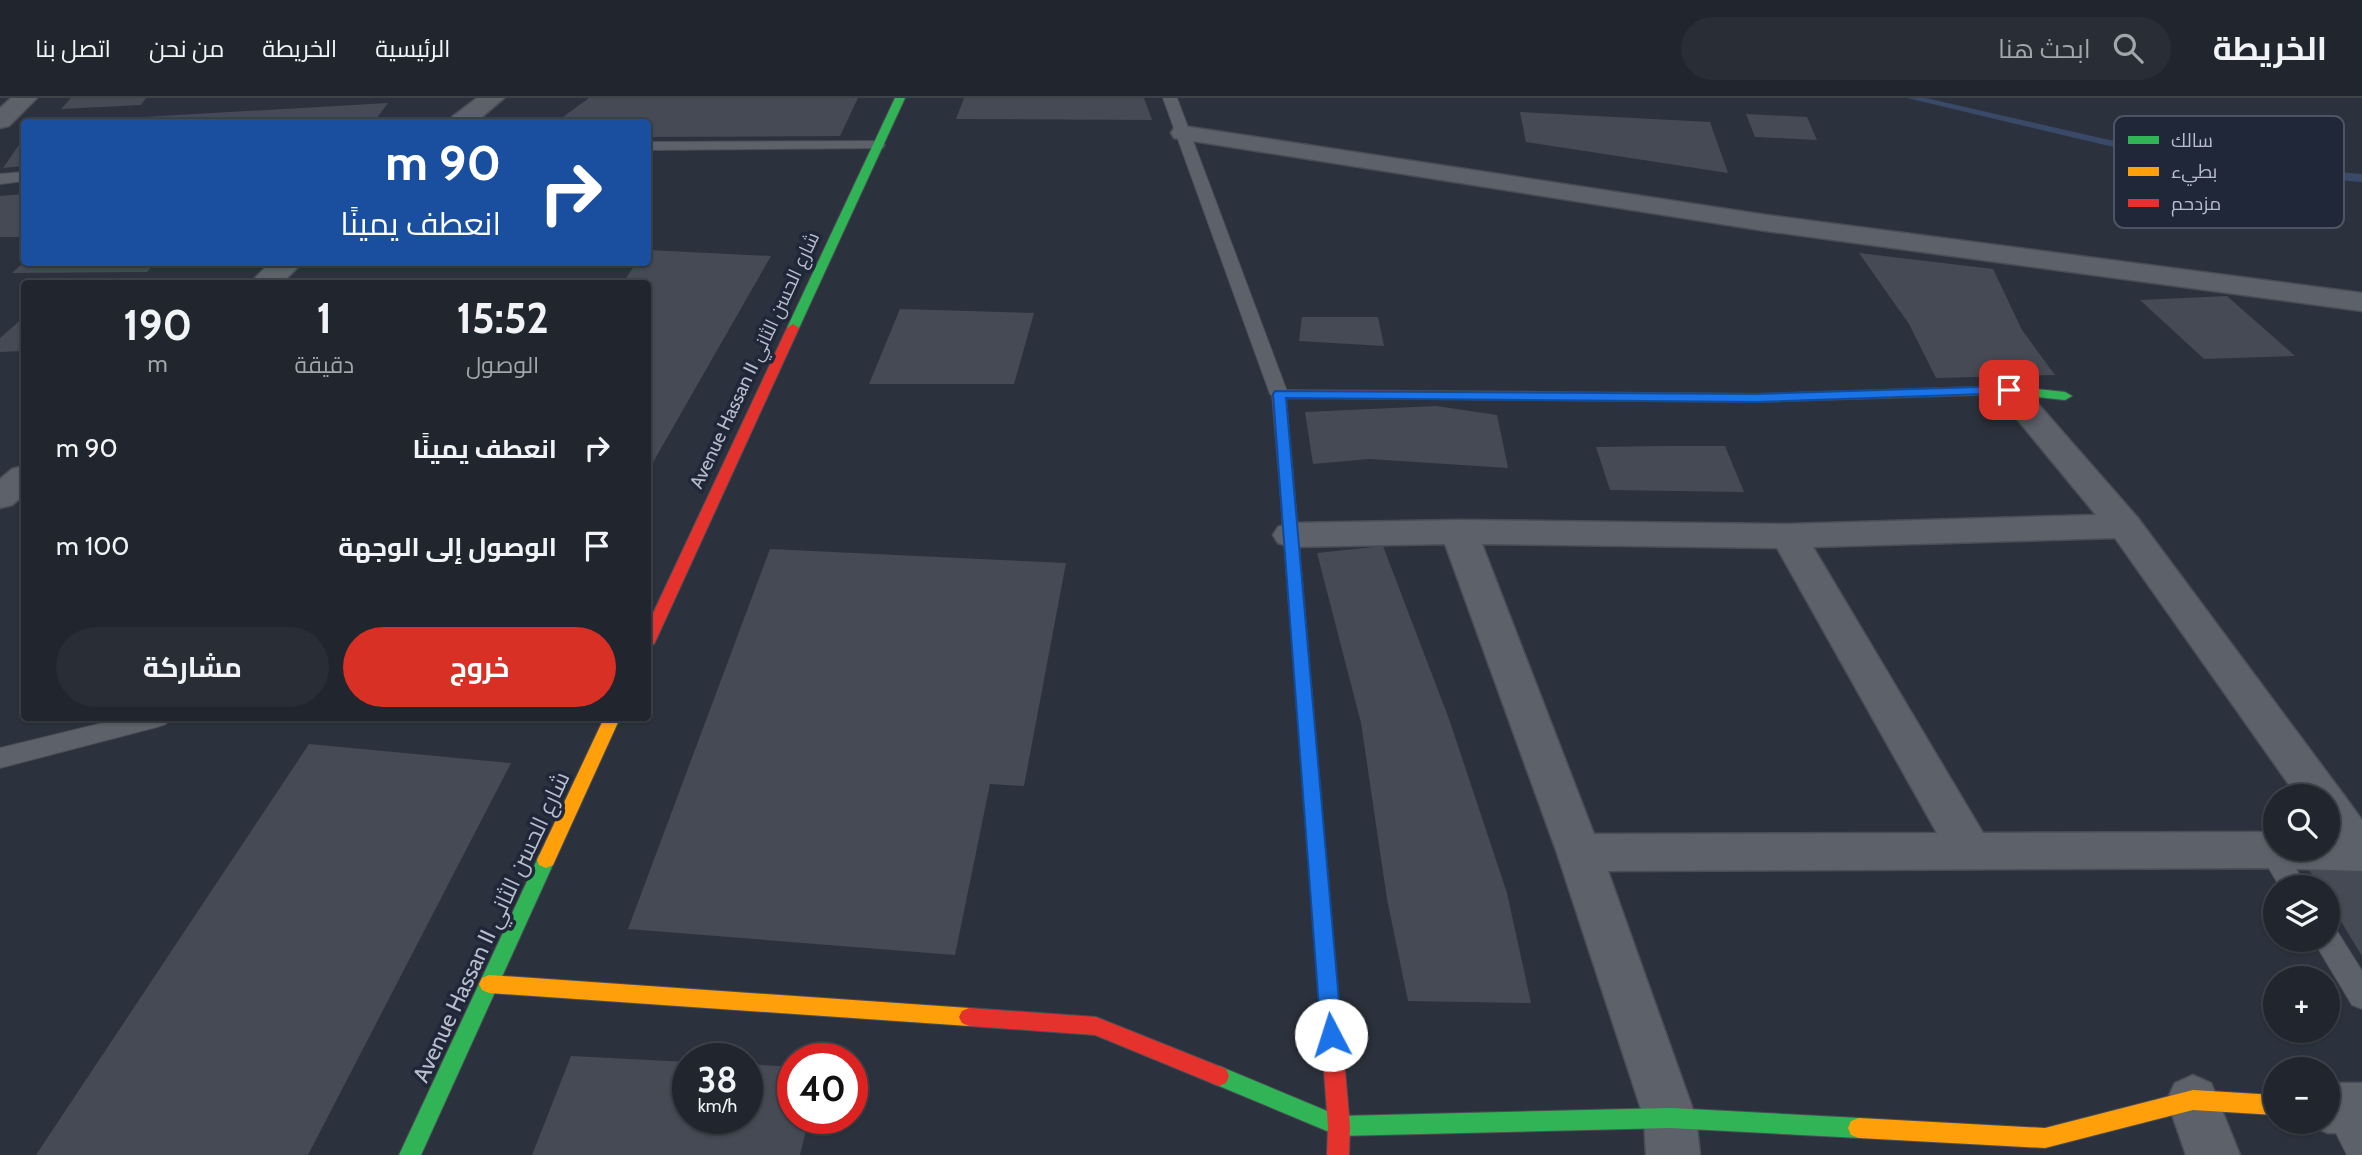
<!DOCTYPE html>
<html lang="ar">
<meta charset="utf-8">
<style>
:root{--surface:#21262e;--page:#292e36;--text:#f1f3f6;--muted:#a2a5aa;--line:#3e434a;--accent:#d93025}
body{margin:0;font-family:Cabin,Cairo,sans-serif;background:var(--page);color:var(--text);direction:rtl;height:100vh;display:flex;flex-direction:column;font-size:26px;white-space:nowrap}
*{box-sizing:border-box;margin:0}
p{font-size:23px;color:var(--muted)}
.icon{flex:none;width:38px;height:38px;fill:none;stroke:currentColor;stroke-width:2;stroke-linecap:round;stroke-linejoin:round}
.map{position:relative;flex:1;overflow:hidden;direction:ltr}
.drawer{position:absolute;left:21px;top:182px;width:630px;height:441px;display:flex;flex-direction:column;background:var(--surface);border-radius:7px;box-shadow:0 2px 5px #0004,0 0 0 2px var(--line);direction:rtl}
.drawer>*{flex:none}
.guide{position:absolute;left:21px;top:21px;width:630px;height:147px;border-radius:7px;box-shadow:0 2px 5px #0004,0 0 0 2px var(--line);direction:rtl;background:#1a4fa0;color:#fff;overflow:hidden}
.controls{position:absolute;left:2263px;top:686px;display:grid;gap:14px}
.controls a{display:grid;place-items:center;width:77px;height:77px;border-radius:50%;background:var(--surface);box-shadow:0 2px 5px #0004,0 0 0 2px var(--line);font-size:35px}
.speed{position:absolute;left:672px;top:945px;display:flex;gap:14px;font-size:35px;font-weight:700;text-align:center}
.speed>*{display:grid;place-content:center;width:91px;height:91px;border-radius:50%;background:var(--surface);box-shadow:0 2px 5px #0004,0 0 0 2px var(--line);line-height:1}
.speed small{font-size:18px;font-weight:400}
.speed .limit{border:10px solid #d22;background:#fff;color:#111}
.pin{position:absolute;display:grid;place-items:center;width:60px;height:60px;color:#fff;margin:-30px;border-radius:14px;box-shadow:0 4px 10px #0006}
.me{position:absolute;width:77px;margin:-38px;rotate:355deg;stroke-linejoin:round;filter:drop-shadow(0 0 5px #0008)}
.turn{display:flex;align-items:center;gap:24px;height:147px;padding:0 35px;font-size:32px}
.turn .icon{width:91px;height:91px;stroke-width:2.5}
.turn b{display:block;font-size:49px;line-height:60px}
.eta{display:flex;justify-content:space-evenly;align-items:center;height:119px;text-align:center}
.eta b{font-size:42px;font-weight:700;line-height:49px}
.button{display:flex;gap:14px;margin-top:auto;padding:14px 35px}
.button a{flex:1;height:80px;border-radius:42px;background:var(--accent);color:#fff;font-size:28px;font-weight:700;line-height:80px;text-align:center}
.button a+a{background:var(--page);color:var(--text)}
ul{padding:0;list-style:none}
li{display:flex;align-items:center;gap:21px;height:98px;padding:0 35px}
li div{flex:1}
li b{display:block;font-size:26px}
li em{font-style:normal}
header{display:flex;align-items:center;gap:42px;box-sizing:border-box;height:98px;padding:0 35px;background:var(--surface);border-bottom:2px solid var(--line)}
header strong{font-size:33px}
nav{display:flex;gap:38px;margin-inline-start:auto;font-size:24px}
.search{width:490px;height:63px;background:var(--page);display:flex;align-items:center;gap:18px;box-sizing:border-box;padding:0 24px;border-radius:38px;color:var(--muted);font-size:26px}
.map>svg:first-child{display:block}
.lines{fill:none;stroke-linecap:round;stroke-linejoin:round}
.stream{fill:#3a4968;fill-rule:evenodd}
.building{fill:#454a54}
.lane-casing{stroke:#494d56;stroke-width:2}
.street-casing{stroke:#494d56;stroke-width:3}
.fast-casing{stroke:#494d56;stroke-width:2}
.slow-casing{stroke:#494d56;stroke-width:2}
.jam-casing{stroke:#494d56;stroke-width:2}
.lane{fill:#5d616a;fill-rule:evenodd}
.street{fill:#5d616a;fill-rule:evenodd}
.fast{fill:#30b455;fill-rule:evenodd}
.slow{fill:#ff9f0a;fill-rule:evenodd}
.jam{fill:#e5322d;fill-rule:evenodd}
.route{fill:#1a73e8;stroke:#114b97;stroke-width:2}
.labels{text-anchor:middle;stroke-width:7;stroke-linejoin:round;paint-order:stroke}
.street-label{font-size:19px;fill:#b8bdcc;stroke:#1f2738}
.near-street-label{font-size:23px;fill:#b8bdcc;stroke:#1f2738}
.key{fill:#1f2738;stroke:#4d5464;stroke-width:2}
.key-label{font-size:19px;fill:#b8bdcc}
</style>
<header>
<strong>الخريطة</strong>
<div class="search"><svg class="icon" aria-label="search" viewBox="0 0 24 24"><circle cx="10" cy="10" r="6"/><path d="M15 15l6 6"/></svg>ابحث هنا</div>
<nav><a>الرئيسية</a><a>الخريطة</a><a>من نحن</a><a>اتصل بنا</a></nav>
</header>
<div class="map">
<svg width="2362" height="1057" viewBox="0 0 2362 1057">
<rect width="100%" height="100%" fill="#2c323d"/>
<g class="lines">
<path class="stream" d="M 1907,0 L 1926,0 L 2105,41 L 2240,66 L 2362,76 L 2362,84 L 2240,74 L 2105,47 Z"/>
</g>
<path class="building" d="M 71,0 L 146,0 L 141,7 L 61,11 Z
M 589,0 L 858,0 L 840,38 L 648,39 L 648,24 L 556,24 Z
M 964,0 L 1144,0 L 1152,22 L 956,21 Z
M 388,5 L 374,24 L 121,24 L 125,20 Z
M 1520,14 L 1710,24 L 1728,75 L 1526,44 Z
M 1746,16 L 1807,19 L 1817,42 L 1755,39 Z
M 21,44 L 24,44 L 24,68 L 3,70 Z
M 24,96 L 24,139 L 0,139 L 0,98 Z
M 648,152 L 771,158 L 648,373 L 648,186 L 622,186 L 637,164 L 648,164 Z
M 1859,155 L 1993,171 L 2022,232 L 2055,277 L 1936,280 L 1909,226 Z
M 24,164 L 156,164 L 147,174 L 12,175 Z
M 2227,198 L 2295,258 L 2204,261 L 2140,202 Z
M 900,211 L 1034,215 L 1014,286 L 869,286 Z
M 24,219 L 24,253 L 0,254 L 0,240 Z
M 1302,219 L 1378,219 L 1384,248 L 1299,243 Z
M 1436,308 L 1497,317 L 1508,370 L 1369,361 L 1313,366 L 1305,314 Z
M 1665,348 L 1725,348 L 1744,394 L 1610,392 L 1596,349 Z
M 1383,448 L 1449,621 L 1507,795 L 1531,905 L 1408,903 L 1387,801 L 1361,625 L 1317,455 Z
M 770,451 L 1066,465 L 1024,688 L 990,686 L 955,857 L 628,831 Z
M 309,646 L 511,665 L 308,1057 L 36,1057 Z
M 2300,758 L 2362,760 L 2362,858 L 2328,802 L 2328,789 L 2320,789 Z
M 571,958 L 688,964 L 688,1020 L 747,1020 L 747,966 L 793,969 L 793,1020 L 809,1020 L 800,1057 L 532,1057 Z"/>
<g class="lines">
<g class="lane-casing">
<path id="lane" d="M 1163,0 L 1177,0 L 1288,296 L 1286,300 L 1279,302 L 1270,296 Z
M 878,43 L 883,44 L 885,47 L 883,50 L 648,52 L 648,44 Z
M 24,74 L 24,83 L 0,86 L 0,76 Z
M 123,620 L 169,620 L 166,626 L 157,629 L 0,670 L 0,650 Z
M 2271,741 L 2275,743 L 2275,751 L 2284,751 L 2307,789 L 2280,789 L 2258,752 L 2262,744 Z
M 2328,830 L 2337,833 L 2362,873 L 2362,911 L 2352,907 L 2313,842 L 2328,842 Z
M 2339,995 L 2350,1000 L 2362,1022 L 2362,1057 L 2347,1057 L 2328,1019 L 2328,1000 Z"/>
</g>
<g class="street-casing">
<path id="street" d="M 11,0 L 37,0 L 9,28 L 0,30 L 0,10 Z
M 477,0 L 504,0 L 476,24 L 449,24 L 452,19 Z
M 1183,28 L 1766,117 L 2362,195 L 2362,213 L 1766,133 L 1174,40 L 1171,35 L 1174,30 Z
M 271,164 L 303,164 L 281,186 L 249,186 Z
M 2009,282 L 2020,285 L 2138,420 L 2343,696 L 2362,722 L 2362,773 L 2271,770 L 1608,773 L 1696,1020 L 1700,1057 L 1646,1057 L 1644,1020 L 1557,755 L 1445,446 L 1291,449 L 1278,445 L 1273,437 L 1278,429 L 1291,425 L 1459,422 L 1788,426 L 2096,417 L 1993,292 L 1998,285 ZM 2115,440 L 2297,698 L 2328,698 L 2328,751 L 2275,751 L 2275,734 L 1983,735 L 1813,449 ZM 1482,446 L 1777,450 L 1937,735 L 1594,736 Z
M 24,368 L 24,397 L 12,407 L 0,410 L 0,381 L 12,371 Z
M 2193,977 L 2211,985 L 2240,1057 L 2186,1057 L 2167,1002 L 2175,985 Z
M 2328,985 L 2362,985 L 2362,1035 L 2328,1035 L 2310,1028 L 2308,1024 L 2328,1024 Z"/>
</g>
<g class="fast-casing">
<path id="fast" d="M 895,0 L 905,0 L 799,230 L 793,234 L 789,233 L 787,230 Z
M 2009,288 L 2065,294 L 2072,298 L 2065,302 L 2009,296 L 1757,304 L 1544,302 L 1537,298 L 1544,294 L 1757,296 Z
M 546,754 L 553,757 L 555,762 L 421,1057 L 399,1057 L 537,762 L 539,757 Z
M 1219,968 L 1339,1018 L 1670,1010 L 1859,1020 L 1867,1023 L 1870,1030 L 1867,1037 L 1859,1040 L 1670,1030 L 1339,1038 L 1212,985 L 1209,978 L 1212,971 Z"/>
</g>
<g class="slow-casing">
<path id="slow" d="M 1287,385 L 1294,389 L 1328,782 L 1326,788 L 1319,790 L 1312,788 L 1310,782 L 1280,389 Z
M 604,620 L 620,620 L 553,767 L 546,770 L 539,767 L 537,762 Z
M 489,877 L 969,910 L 976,913 L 979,919 L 976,925 L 969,928 L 489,895 L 482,892 L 479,886 L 482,880 Z
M 2193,992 L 2275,997 L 2275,1017 L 2193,1012 L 2045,1050 L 1859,1040 L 1851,1037 L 1848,1030 L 1851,1023 L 1859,1020 L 2045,1030 Z"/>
</g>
<g class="jam-casing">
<path id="jam" d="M 793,226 L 799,230 L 656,542 L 654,546 L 648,548 L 648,526 L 787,230 Z
M 1279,292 L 1544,294 L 1551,298 L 1544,302 L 1286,300 L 1294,389 L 1287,393 L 1280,389 L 1272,296 Z
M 1319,774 L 1326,776 L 1328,782 L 1350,1028 L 1349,1057 L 1327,1057 L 1328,1028 L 1310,782 L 1312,776 Z
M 969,910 L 1096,919 L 1226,971 L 1229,978 L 1226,985 L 1219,988 L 1095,937 L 969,928 L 962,925 L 959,919 L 962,913 Z"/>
</g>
<use href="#lane" class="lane"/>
<use href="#street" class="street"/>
<use href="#fast" class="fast"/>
<use href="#slow" class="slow"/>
<use href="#jam" class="jam"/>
</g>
<path class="route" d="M 2009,288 L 2015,292 L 2013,295 L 1757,304 L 1286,300 L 1342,937 L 1339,944 L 1331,947 L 1324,944 L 1321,937 L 1273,296 L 1275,293 L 1757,296 Z"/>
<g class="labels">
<g class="street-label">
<text transform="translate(754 262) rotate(-65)" y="7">Avenue Hassan II شارع الحسن الثاني</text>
</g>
<g class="near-street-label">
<text transform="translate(491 829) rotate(-65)" y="8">Avenue Hassan II شارع الحسن الثاني</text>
</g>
</g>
<rect x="2114" y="18" width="230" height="112" rx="10" class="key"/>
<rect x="2128" y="38" width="31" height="8" fill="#30b455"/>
<rect x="2128" y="69" width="31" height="9" fill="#ff9f0a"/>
<rect x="2128" y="101" width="31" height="8" fill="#e5322d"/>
<g class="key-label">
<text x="2171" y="49">سالك</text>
<text x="2171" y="80">بطيء</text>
<text x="2171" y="112">مزدحم</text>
</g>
</svg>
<div class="controls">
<a><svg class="icon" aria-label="search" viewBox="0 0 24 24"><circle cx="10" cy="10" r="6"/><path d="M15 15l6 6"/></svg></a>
<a><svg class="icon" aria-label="layers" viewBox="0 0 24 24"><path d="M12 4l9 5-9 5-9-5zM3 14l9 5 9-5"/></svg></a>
<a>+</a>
<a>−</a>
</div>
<div class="speed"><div>38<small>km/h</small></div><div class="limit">40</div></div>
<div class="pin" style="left:2009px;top:292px;background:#d93025"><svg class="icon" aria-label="arrive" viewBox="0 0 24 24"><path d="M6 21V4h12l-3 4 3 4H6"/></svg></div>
<svg class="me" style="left:1331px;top:937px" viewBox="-20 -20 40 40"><circle r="19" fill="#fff"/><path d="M0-13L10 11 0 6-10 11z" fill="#1a73e8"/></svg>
<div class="guide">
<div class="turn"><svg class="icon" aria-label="right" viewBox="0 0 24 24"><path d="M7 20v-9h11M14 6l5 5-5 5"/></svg><div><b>90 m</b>انعطف يمينًا</div></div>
</div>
<section class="drawer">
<div class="eta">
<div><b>15:52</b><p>الوصول</p></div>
<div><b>1</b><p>دقيقة</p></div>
<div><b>190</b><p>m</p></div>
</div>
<ul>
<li><svg class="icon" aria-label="right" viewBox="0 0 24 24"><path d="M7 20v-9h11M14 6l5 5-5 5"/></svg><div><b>انعطف يمينًا</b></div><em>90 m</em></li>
<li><svg class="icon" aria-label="arrive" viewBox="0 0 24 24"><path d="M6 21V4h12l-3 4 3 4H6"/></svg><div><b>الوصول إلى الوجهة</b></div><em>100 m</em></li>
</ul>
<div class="button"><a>خروج</a><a>مشاركة</a></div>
</section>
</div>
